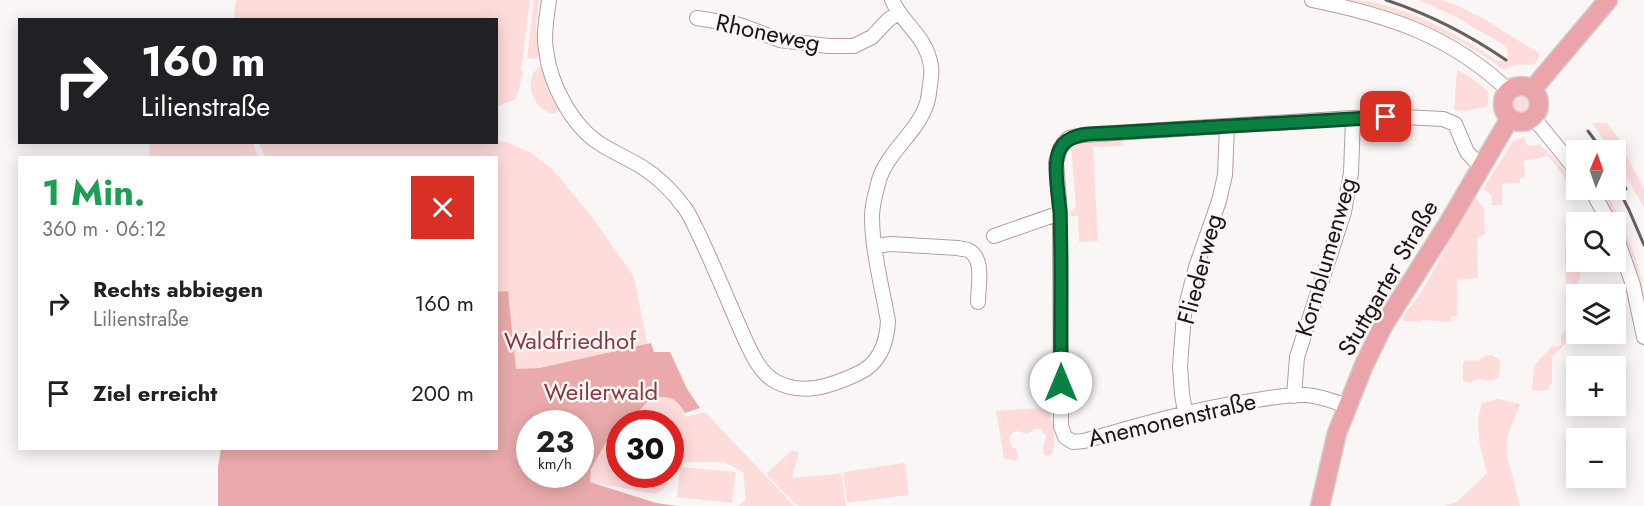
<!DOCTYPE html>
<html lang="de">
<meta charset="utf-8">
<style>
:root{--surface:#fff;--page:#f2f2f2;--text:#202124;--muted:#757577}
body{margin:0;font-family:Jost,sans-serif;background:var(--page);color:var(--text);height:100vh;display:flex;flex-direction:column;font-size:22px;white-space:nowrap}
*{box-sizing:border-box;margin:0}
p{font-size:20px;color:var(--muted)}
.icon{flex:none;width:33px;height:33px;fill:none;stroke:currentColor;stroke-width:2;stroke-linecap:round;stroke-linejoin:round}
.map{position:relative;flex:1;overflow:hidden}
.side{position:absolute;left:18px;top:156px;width:480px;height:294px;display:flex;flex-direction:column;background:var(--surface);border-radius:0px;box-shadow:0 3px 15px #0003}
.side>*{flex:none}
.top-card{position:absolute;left:18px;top:18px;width:480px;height:126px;border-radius:0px;box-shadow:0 3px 15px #0003;background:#202124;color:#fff;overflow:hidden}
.needle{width:39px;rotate:2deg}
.tools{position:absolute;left:1566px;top:140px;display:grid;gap:12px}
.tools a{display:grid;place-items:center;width:60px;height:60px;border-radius:0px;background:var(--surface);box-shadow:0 3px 15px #0003;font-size:30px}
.speed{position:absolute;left:516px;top:410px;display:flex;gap:12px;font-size:30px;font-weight:700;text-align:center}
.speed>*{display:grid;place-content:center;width:78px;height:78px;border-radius:50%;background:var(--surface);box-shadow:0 3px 15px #0003;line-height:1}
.speed small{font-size:15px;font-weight:400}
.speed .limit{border:9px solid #d22;background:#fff;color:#111}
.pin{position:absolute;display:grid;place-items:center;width:51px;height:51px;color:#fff;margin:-26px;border-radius:12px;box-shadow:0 3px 9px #0006}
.me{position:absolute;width:66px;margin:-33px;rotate:0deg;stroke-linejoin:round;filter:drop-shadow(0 0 4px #0008)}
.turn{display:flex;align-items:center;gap:21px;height:126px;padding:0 24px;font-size:27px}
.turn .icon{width:78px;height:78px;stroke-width:2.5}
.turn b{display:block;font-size:42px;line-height:51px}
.round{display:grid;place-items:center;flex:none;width:63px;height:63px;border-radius:0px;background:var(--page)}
.overview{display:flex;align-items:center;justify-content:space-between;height:102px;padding:0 24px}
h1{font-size:36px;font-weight:700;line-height:45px;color:#1e9e55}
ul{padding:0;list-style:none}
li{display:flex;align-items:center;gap:18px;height:90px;padding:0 24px}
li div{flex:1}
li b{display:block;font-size:22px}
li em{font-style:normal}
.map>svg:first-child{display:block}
.green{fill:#fedcdc}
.forest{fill:#eaaaab;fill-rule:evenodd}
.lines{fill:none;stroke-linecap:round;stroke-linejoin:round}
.minor-casing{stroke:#b69c9d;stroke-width:16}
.major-casing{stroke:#d2d0d0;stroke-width:21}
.minor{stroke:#fff;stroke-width:14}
.major{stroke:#eba5aa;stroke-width:18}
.rail{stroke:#685f5f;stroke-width:3}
.route-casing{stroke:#07532c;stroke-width:15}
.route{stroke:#0b8043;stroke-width:10}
.labels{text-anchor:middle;stroke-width:5;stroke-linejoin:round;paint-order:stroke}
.street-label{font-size:24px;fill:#1d1313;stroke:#fbf6f6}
.park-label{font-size:24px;fill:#873a40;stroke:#fbf6f6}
</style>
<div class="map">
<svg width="1644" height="506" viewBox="0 0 1644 506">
<rect width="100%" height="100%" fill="#fbf6f6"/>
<path class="green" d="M 236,0 L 530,0 L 522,65 L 520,66 L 523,74 L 516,99 L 497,106 L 496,20 L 235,19 L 234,13 Z
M 534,0 L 539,0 L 536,26 L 538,50 L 542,52 C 540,58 533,60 527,58 Z
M 1349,0 C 1397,0 1457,34 1496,60 L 1501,61 L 1508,58 L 1508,51 L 1504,45 L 1454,16 L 1418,0 L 1440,0 L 1454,4 L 1486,20 L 1540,54 L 1535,64 C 1523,66 1515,62 1504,70 C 1458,35 1405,13 1349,0 Z
M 539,67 L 545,69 L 559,106 L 555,114 C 534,111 521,82 539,67 Z
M 1457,70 C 1465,74 1482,84 1487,91 C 1490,96 1488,102 1487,107 L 1465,111 L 1454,110 Z
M1510 103a11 11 0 1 1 22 0a11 11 0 1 1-22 0Z
M 1592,123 L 1607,123 L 1627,150 L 1626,155 L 1644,189 L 1644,208 L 1616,157 L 1616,150 L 1611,150 Z
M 1524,137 L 1527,145 L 1532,146 L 1539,144 C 1555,159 1574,175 1577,198 L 1575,201 L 1571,199 C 1567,179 1561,171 1548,156 L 1524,161 L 1525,177 L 1520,178 L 1520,183 L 1502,184 L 1502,205 L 1492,205 L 1491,195 L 1483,189 L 1513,141 Z
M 497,140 L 509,143 L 530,152 L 552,169 L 590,214 L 634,277 L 650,357 L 580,423 L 530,423 L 497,432 L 496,158 L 265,157 L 259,143 L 496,142 Z
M 1122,140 L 1123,146 L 1093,147 L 1098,241 L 1079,242 L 1078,216 L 1070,216 L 1071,211 L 1076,206 L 1071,147 L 1081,143 Z
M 150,142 L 253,143 L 258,157 L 149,157 Z
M 1600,189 L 1605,189 C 1621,221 1644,266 1644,302 C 1636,262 1620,224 1600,189 Z
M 1475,197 L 1484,208 L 1485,234 L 1477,238 L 1478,278 L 1457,280 L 1457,316 L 1451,316 L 1451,322 L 1422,320 L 1420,322 L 1404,321 L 1403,315 C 1423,294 1435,268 1448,243 C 1456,227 1466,212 1475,197 Z
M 1565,247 L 1576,247 L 1576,261 L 1581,261 L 1580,278 L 1573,297 L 1566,298 Z
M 1573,310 L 1571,338 L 1552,357 L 1552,384 L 1549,384 L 1549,390 L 1532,391 L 1534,366 L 1552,346 L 1555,347 L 1561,345 L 1561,335 L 1567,329 L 1570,311 Z
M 1487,355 L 1492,355 L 1500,361 C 1501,380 1496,383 1478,379 L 1470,383 L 1463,381 L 1463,364 L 1465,360 L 1477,361 Z
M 666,396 L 680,403 L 686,417 L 705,412 L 794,506 L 738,506 L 746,500 L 743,472 L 724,462 L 674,462 L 671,472 L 670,423 L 637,423 L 640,410 L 650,398 Z
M 1498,399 L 1520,404 L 1508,435 L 1506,451 L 1520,506 L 1443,506 L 1457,502 L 1487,473 C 1480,448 1474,428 1482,403 Z
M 1050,408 L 1050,419 C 1056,426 1055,445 1052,455 C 1036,459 1046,442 1046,435 L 1040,429 L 1035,429 L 1027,434 L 1017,431 L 1012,433 C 1007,440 1010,446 1017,450 L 1018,458 L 1016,461 L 1004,459 L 996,411 L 1018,409 Z
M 607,441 L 619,441 L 620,474 L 670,474 L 665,488 L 656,494 L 590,482 L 591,469 Z
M 792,450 L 799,453 L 792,478 C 808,476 825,476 841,473 L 846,506 L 798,506 L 766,474 Z
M 905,463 L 909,495 L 847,503 L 843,472 Z
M 680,467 L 736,472 L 732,503 L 677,497 Z"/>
<path class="forest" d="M 508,291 L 516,369 L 540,368 L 651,343 L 654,352 L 670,352 L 687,389 L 700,408 L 685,413 C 675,396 668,396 650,398 L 640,410 L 637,423 L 620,423 L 619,441 L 607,441 L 591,469 L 590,482 L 656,503 L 678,506 L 218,506 L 218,467 L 221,449 L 496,448 L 497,292 ZM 530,423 L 580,423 L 580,474 L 530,474 Z"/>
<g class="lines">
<g class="minor-casing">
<path id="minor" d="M 549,0 C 547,16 543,33 546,50 C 550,84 572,127 602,145 C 615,153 629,159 642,167 C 658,177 673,192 684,207 C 691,216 696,229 701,239 C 716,271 729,303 743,335 C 750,350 758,370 773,380 C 801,397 832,386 859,373 C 880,363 887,342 888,321 C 882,287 872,250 872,216 C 872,204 876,192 879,180 C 888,151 918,132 927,103 C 929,97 929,91 930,85 C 931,79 932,72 931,66 C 926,35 903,25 892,0
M 1312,0 C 1390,16 1450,35 1509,91
M 697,18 L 740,25 L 780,40 L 828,46 L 854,46 L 872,37 L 888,20 L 899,12
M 1533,117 L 1576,170
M 1591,189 L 1609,222
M 994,236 L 1060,213
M 1616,236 L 1633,285 L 1644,337
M 875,246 L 891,244 L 958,248 C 961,249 965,249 968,250 C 985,258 978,286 978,302
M 1294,396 L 1297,357 L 1344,212 L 1351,173 L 1353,118
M 1347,406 C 1333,401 1320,396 1306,395 C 1288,394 1269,398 1251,401 C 1194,409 1139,425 1084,441 L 1073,442 L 1065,437 L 1061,426 L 1060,213 L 1056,162 L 1060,149 L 1063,144 L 1069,138 L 1083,135 L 1353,118 L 1403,117 L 1443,119 L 1455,124 L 1467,152 L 1481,167
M 1185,412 L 1182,394 L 1180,366 L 1184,314 L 1196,267 L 1219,201 L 1225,175 L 1227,126"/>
</g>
<g class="major-casing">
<path id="major" d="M1503 104a18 18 0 1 1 36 0a18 18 0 1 1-36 0Z
M 1532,90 L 1608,0
M 1320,506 L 1337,433 L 1364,365 L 1383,326 L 1449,222 L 1510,118"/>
</g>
<use href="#minor" class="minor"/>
<use href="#major" class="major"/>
<path class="rail" d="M 1386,0 C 1429,14 1468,34 1506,60
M 1588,131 L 1602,150
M 1616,171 L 1626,189
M 1616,184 L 1629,210 L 1644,245"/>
</g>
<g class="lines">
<g class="route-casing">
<path id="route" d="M 1061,383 C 1060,326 1062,269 1060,213 C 1059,195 1052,164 1060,149 C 1068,132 1093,134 1110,133 L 1386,117"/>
</g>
<use href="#route" class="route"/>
</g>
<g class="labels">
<g class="street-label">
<text transform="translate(768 33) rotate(12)" y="8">Rhoneweg</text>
<text transform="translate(1326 257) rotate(-74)" y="8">Kornblumenweg</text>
<text transform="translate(1200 269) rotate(-75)" y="8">Fliederweg</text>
<text transform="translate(1388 278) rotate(-60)" y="8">Stuttgarter Straße</text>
<text transform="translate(1172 420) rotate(-13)" y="8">Anemonenstraße</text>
</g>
<g class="park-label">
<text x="570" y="349">Waldfriedhof</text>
<text x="601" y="400">Weilerwald</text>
</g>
</g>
</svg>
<div class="tools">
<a><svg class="needle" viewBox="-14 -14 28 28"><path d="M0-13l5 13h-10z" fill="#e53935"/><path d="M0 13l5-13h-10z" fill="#757577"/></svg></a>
<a><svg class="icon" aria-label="search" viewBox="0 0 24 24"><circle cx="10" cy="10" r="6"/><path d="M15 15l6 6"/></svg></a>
<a><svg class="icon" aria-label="layers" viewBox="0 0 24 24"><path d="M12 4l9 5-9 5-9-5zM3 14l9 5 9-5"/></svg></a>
<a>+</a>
<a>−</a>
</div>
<div class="speed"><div>23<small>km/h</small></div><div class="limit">30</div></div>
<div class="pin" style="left:1386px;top:117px;background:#d93025"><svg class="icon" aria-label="arrive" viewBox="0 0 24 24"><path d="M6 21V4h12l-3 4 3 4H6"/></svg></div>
<svg class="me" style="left:1061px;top:383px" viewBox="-20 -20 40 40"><circle r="19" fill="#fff"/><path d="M0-13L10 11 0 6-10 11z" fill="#0b8043"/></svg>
<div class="top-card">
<div class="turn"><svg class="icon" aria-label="right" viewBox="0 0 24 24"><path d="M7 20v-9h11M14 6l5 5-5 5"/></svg><div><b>160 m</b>Lilienstraße</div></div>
</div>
<section class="side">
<div class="overview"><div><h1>1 Min.</h1><p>360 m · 06:12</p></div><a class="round" style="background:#d93025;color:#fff"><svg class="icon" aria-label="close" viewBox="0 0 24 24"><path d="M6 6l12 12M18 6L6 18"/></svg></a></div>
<ul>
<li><svg class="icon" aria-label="right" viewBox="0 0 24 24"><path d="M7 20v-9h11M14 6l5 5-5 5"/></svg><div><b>Rechts abbiegen</b><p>Lilienstraße</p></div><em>160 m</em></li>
<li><svg class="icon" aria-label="arrive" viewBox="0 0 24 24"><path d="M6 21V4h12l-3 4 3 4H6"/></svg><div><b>Ziel erreicht</b></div><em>200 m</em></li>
</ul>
</section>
</div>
